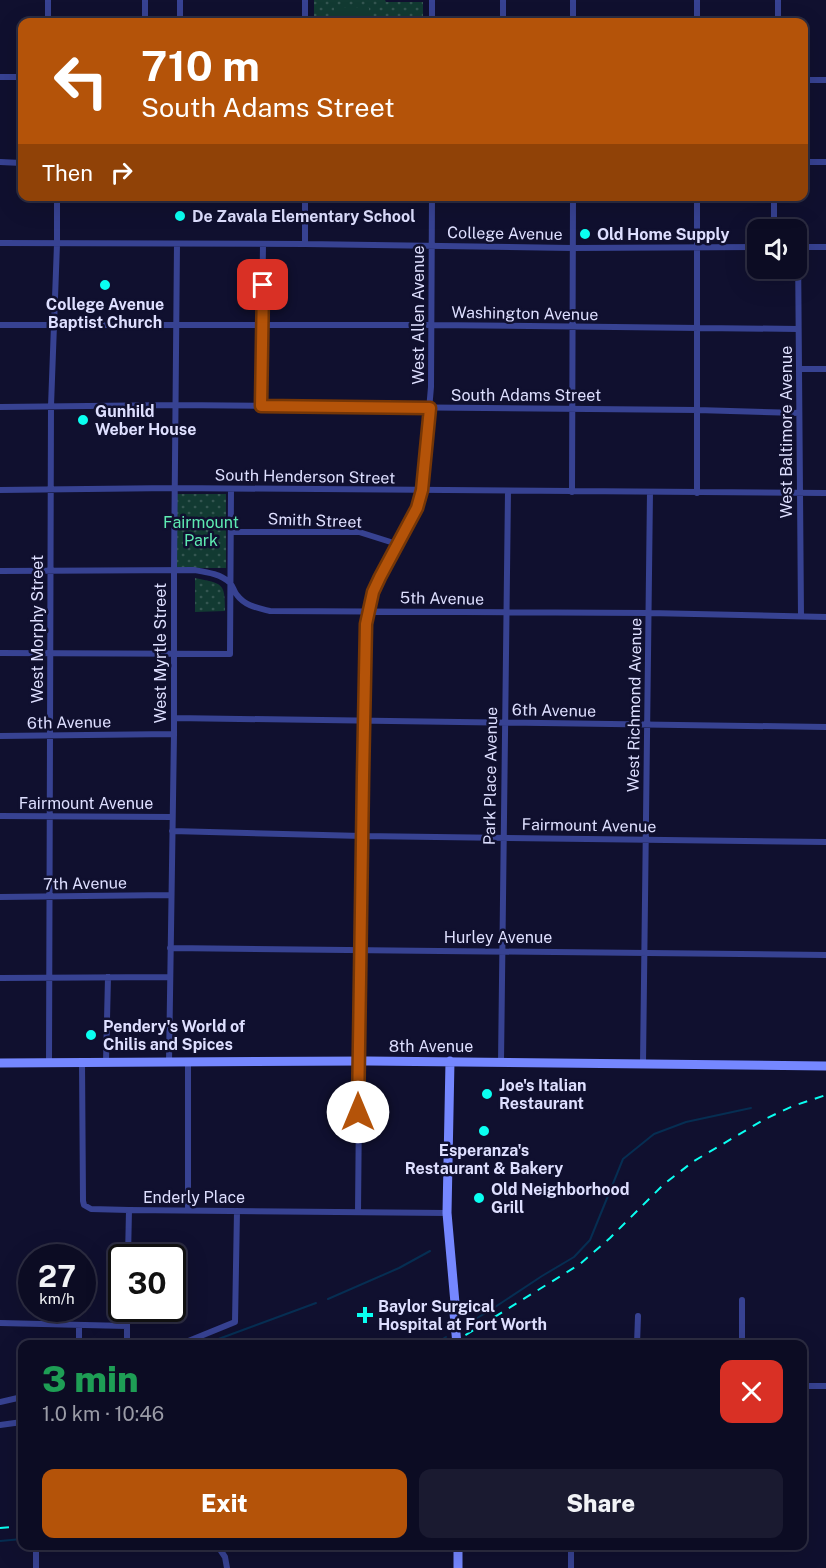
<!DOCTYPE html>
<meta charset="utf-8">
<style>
:root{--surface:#0c0c23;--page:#1a1a30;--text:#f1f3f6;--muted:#9a9ba6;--line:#2c2c41;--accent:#b45309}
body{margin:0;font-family:"Public Sans",sans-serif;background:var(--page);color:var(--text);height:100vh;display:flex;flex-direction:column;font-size:22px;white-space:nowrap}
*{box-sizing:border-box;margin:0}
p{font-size:20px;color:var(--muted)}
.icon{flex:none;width:33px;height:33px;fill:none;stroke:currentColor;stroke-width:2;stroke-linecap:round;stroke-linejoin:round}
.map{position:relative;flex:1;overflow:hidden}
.side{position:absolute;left:18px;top:1340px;width:789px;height:210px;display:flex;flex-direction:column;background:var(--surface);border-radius:12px;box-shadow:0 6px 24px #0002,0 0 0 2px var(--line)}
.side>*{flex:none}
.hud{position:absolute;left:18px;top:18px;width:790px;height:183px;border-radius:12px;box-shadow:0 6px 24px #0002,0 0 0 2px var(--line);background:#b45309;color:#fff;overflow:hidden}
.controls{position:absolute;left:747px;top:219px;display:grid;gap:12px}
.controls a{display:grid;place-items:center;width:60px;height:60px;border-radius:12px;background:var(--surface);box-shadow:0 6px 24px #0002,0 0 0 2px var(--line);font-size:30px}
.speed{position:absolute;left:18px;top:1244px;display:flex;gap:12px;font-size:30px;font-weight:700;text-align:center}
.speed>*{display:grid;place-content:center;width:78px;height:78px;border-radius:50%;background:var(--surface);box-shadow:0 6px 24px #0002,0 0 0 2px var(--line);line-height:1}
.speed small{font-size:15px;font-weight:400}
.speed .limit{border:3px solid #111;border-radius:9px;background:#fff;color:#111}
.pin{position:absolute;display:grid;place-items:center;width:51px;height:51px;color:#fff;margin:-26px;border-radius:12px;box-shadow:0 3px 9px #0006}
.me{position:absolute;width:66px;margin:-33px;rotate:0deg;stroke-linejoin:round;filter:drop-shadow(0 0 4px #0008)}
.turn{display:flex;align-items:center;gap:21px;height:126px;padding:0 24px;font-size:27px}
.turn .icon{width:78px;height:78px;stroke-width:2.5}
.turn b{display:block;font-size:42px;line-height:51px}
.then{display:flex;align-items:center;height:57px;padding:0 24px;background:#0003;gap:12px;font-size:22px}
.round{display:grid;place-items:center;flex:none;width:63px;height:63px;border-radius:12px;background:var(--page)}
.headline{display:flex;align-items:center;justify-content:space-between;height:102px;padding:0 24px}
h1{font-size:36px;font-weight:800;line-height:45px;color:#1e9e55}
.cta{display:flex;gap:12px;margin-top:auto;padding:12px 24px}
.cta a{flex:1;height:69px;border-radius:12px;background:var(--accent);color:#fff;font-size:24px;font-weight:800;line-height:69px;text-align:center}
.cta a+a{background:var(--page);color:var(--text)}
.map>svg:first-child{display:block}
.grass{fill:url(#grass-dots)}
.pitch{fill:#123a32}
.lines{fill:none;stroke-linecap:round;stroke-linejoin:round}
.stream{stroke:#062e52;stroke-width:2}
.street{stroke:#374292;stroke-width:6}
.secondary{stroke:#7587ff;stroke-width:9}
.rail{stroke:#0afff1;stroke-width:2;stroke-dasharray:9 8;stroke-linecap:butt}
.route-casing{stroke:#753606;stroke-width:15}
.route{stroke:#b45309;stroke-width:10}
.poi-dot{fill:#0afff1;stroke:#10102f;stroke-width:2}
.labels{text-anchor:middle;stroke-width:5;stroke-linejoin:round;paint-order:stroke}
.poi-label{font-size:16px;font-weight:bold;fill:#dedfff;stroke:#10102f;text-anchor:start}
.street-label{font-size:16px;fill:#dedfff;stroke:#10102f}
.park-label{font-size:16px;fill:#5eebb2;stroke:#10102f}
</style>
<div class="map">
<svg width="826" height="1568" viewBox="0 0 826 1568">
<defs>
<pattern id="grass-dots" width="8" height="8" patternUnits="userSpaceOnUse" patternTransform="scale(1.5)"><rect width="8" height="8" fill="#123a32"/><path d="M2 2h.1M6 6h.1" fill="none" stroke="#345651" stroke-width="1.8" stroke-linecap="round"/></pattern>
</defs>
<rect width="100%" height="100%" fill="#10102f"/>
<path class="grass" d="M 314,0 L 385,0 L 386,2 L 423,2 L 423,22 L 314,22 Z
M 177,494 L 226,494 L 226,568 L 177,568 Z
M 195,578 C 223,584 225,582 225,611 L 195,612 Z"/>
<path class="pitch" d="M 334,8 L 369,8 L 369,22 L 334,22 Z"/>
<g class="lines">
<path class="stream" d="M 328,1299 L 399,1268 L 430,1251
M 467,1324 L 489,1311 L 542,1276 L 574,1257 L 590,1240 L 623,1159 L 654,1134 L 686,1122 L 751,1108
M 205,1344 L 316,1303
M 434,1344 L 446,1337
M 0,1541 L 22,1539
M 97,1545 L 105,1547 L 119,1545"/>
<path class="street" d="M 48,22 L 48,0
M 145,22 L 145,0
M 180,22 L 180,0
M 305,22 L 305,0
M 432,22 L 432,0
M 503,22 L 503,0
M 573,22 L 573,0
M 697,22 L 697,0
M 778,22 L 778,0
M 0,77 L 22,77
M 804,80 L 826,80
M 0,162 L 22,163
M 804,162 L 826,162
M 774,196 L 774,230
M 0,243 L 305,244 L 572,248 L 758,247
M 305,244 L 305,196
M 796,247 L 826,247
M 798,247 L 801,616
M 0,325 L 431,325 L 798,329
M 799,369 L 826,369
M 261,406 L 263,244
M 0,407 L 175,405 L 697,410 L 799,413
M 0,490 L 174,488 L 826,493
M 572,492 L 573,196
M 697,493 L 697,196
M 231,532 L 359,532 L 397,544
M 0,571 L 194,570 C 206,572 221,574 230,583 C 233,586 234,592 237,595 C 245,606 258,608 270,611 L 649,613 L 826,617
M 0,653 L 230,654 L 231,489
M 174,718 L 826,727
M 0,736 L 174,734
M 0,816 L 172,817
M 172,831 L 362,836 L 826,842
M 0,897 L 170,895
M 170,948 L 826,955
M 0,978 L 170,977
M 49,1062 L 51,406 L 57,244 L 57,196
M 82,1062 L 83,1201 L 84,1205 L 91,1209 L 129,1210 L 447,1213
M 106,1062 L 108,977
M 169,1062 L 174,734 L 174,571 L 177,244
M 501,1062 L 508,491
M 643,1063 L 650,492
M 188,1210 L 188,1062
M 358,1212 L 361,893 L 366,624 L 373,592 L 397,544 L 407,528 L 417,508 L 422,490 L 431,387 L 432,196
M 128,1257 L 129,1210
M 0,1323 L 127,1326
M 79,1344 L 79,1326
M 127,1344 L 127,1308
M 181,1344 L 235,1322 L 237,1211
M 637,1344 L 638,1316
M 742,1344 L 742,1300
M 802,1386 L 826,1386
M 0,1402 L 22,1397
M 0,1425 L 22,1422
M 221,1551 L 225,1557 L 227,1568
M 36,1568 L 36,1549
M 571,1568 L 571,1545"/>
<path class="secondary" d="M 450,1061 L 447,1213 L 455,1303 L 454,1313 L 457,1344
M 0,1063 L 368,1061 L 826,1066
M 458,1568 L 458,1545"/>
<path class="rail" d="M 451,1344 L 580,1264 L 610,1238 L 664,1184 L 694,1161 L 765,1119 L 793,1106 L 826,1095
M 0,1528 L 22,1526"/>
</g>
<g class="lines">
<g class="route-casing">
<path id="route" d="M 263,285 L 261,406 L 430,408 L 422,490 L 417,508 L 380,577 L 373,592 L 366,624 L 363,777 L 358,1112"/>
</g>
<use href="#route" class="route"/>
</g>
<g class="poi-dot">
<circle cx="180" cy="216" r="6"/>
<circle cx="585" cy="234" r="6"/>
<circle cx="105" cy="285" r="6"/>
<circle cx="83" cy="420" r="6"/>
<circle cx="91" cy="1035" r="6"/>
<circle cx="487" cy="1094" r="6"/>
<circle cx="484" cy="1131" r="6"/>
<circle cx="479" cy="1198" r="6"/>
<path d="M362 1306h6v6h6v6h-6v6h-6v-6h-6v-6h6z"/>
</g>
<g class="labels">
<g class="poi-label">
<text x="192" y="222">De Zavala Elementary School</text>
<text x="597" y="240">Old Home Supply</text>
<text x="105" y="310" text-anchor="middle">College Avenue<tspan x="105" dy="18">Baptist Church</tspan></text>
<text x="95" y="417">Gunhild<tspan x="95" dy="18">Weber House</tspan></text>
<text x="103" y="1032">Pendery's World of<tspan x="103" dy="18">Chilis and Spices</tspan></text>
<text x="499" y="1091">Joe's Italian<tspan x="499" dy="18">Restaurant</tspan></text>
<text x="484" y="1156" text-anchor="middle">Esperanza's<tspan x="484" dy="18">Restaurant &amp; Bakery</tspan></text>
<text x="491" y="1195">Old Neighborhood<tspan x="491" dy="18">Grill</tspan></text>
<text x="378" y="1312">Baylor Surgical<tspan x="378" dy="18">Hospital at Fort Worth</tspan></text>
</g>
<g class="street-label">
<text transform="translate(505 233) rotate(1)" y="6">College Avenue</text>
<text transform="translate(525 313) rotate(1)" y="6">Washington Avenue</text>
<text transform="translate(418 315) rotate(-90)" y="6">West Allen Avenue</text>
<text x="526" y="401">South Adams Street</text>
<text transform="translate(786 432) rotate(-90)" y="6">West Baltimore Avenue</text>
<text transform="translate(305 476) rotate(1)" y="6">South Henderson Street</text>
<text transform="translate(315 520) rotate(2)" y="6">Smith Street</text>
<text transform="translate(442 598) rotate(1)" y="6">5th Avenue</text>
<text transform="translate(37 629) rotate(-90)" y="6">West Morphy Street</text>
<text transform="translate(160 653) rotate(-90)" y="6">West Myrtle Street</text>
<text transform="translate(634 705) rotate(-89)" y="6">West Richmond Avenue</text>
<text transform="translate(554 710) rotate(1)" y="6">6th Avenue</text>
<text transform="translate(69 722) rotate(-1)" y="6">6th Avenue</text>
<text transform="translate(490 776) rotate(-89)" y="6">Park Place Avenue</text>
<text x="86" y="809">Fairmount Avenue</text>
<text transform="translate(589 825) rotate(1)" y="6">Fairmount Avenue</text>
<text transform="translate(85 883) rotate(-1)" y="6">7th Avenue</text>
<text x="498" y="943">Hurley Avenue</text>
<text x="431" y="1052">8th Avenue</text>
<text x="194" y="1203">Enderly Place</text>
</g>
<g class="park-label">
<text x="201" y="528">Fairmount<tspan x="201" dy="18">Park</tspan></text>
</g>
</g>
</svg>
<div class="controls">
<a><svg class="icon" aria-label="sound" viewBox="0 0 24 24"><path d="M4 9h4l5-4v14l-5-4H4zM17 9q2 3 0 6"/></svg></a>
</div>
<div class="speed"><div>27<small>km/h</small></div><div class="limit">30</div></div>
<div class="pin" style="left:263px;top:285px;background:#d93025"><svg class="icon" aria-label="arrive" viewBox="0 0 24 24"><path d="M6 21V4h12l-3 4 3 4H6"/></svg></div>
<svg class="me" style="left:358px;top:1112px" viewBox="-20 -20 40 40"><circle r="19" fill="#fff"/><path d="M0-13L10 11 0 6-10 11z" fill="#b45309"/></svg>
<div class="hud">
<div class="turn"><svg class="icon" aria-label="left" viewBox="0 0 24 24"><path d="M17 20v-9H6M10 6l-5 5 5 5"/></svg><div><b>710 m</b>South Adams Street</div></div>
<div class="then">Then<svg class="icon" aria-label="right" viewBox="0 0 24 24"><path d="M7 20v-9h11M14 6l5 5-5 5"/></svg></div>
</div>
<section class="side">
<div class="headline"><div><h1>3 min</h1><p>1.0 km · 10:46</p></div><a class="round" style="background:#d93025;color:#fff"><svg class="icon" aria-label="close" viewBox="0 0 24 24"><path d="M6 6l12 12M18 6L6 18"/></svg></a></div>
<div class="cta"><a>Exit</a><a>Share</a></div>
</section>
</div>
